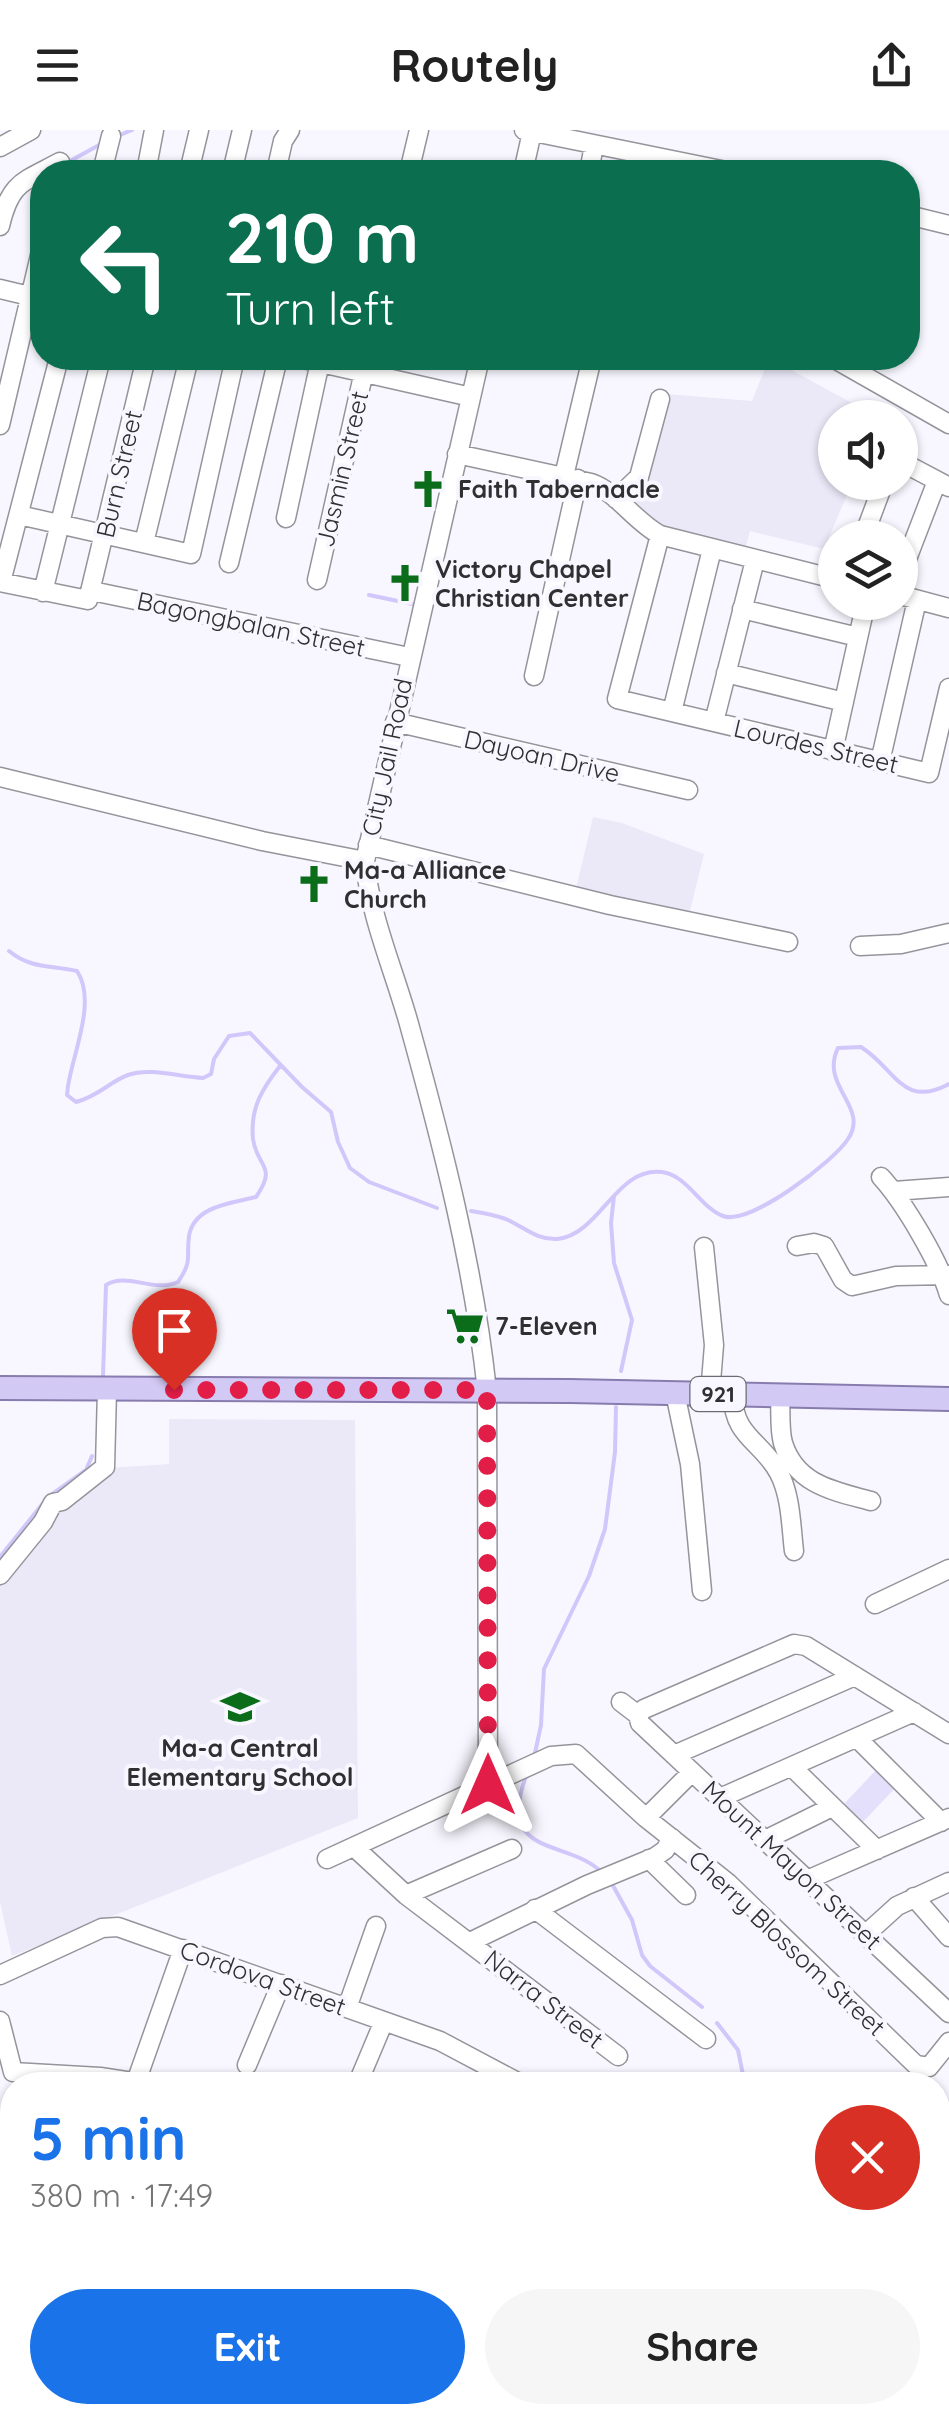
<!DOCTYPE html>
<meta charset="utf-8">
<style>
:root{--surface:#fff;--page:#f6f6f6;--text:#222;--muted:#767676;--accent:#1a73e8}
body{margin:0;font-family:Quicksand,sans-serif;background:var(--page);color:var(--text);height:100vh;display:flex;flex-direction:column;font-size:38px;white-space:nowrap}
*{box-sizing:border-box;margin:0}
p{font-size:32px;color:var(--muted)}
.icon{flex:none;width:55px;height:55px;fill:none;stroke:currentColor;stroke-width:2;stroke-linecap:round;stroke-linejoin:round}
.map{position:relative;flex:1;overflow:hidden}
.details{position:absolute;left:0px;top:1942px;width:950px;height:352px;display:flex;flex-direction:column;background:var(--surface);border-radius:40px 40px 0 0;box-shadow:0 2px 8px #0004}
.details>*{flex:none}
.hud{position:absolute;left:30px;top:30px;width:890px;height:210px;border-radius:40px;box-shadow:0 2px 8px #0004;background:#0b6e4f;color:#fff;overflow:hidden}
.fabs{position:absolute;left:818px;top:270px;display:grid;gap:20px}
.fabs a{display:grid;place-items:center;width:100px;height:100px;border-radius:50%;background:var(--surface);box-shadow:0 2px 8px #0004;font-size:50px}
.pin{position:absolute;display:grid;place-items:center;width:85px;height:85px;color:#fff;margin:-102px -42px;border-radius:50% 50% 50% 0;rotate:-45deg;box-shadow:0 0 10px #0007}
.pin .icon{rotate:45deg}
.me{position:absolute;width:110px;margin:-55px;rotate:0deg;stroke-linejoin:round;filter:drop-shadow(0 0 8px #0008)}
.turn{display:flex;align-items:center;gap:35px;height:210px;padding:0 30px;font-size:45px}
.turn .icon{width:130px;height:130px;stroke-width:2.5}
.turn b{display:block;font-size:70px;line-height:85px}
.round{display:grid;place-items:center;flex:none;width:105px;height:105px;border-radius:52px;background:var(--page)}
.headline{display:flex;align-items:center;justify-content:space-between;height:170px;padding:0 30px}
h1{font-size:60px;font-weight:700;line-height:75px;color:var(--accent)}
.action{display:flex;gap:20px;margin-top:auto;padding:20px 30px}
.action a{flex:1;height:115px;border-radius:60px;background:var(--accent);color:#fff;font-size:40px;font-weight:700;line-height:115px;text-align:center}
.action a+a{background:var(--page);color:var(--text)}
header{display:flex;justify-content:space-between;align-items:center;height:130px;padding:0 30px;background:var(--surface);font-size:45px;font-weight:700}
.map>svg:first-child{display:block}
.built{fill:#ebe9f8}
.green{fill:#e4dffb}
.lines{fill:none;stroke-linecap:round;stroke-linejoin:round}
.stream{stroke:#d2c7fa;stroke-width:4}
.minor-casing{stroke:#95949b;stroke-width:21}
.major-casing{stroke:#877cad;stroke-width:26}
.minor{stroke:#fff;stroke-width:18}
.major{stroke:#d3c9f5;stroke-width:22}
.route{stroke:#e11d48;stroke-width:18;stroke-dasharray:0 32.4}
.labels{text-anchor:middle;stroke-width:8;stroke-linejoin:round;paint-order:stroke}
.shield{fill:#f8f7ff;stroke:#6c6c70;stroke-width:2.5}
.shield-label{font-size:22px;font-weight:bold;fill:#303032}
.street-label{font-size:25px;fill:#303032;stroke:#f8f7ff}
.poi-label{font-size:25px;font-weight:bold;fill:#303032;stroke:#f8f7ff;text-anchor:start}
</style>
<header><svg class="icon" aria-label="menu" viewBox="0 0 24 24"><path d="M4 6h16M4 12h16M4 18h16"/></svg>Routely<svg class="icon" aria-label="share" viewBox="0 0 24 24"><path d="M12 15V3M7 8l5-5 5 5M5 13v7h14v-7"/></svg></header>
<div class="map">
<svg width="949" height="2293" viewBox="0 0 949 2293">
<rect width="100%" height="100%" fill="#f8f7ff"/>
<path class="built" d="M 769,228 L 878,287 L 835,288 L 835,352 L 852,353 L 824,419 L 750,401 L 745,420 L 658,399 L 627,371 L 638,359 L 666,264 L 752,271 Z
M 593,687 L 622,693 L 704,724 L 688,789 L 575,763 Z
M 169,1289 L 355,1290 L 358,1688 L 12,1826 L 0,1772 L 0,1453 L 57,1384 L 94,1356 L 107,1338 L 169,1334 Z"/>
<path class="green" d="M 879,1637 L 898,1655 L 861,1694 L 842,1676 Z"/>
<g class="lines">
<path class="stream" d="M 120,5 L 132,0
M 70,31 L 101,14
M 369,465 L 417,475
M 9,821 C 31,839 50,835 77,841 C 97,871 73,923 68,956 L 67,965 L 76,972 C 99,966 109,952 128,945 C 150,937 179,947 203,948 L 211,944 L 214,929 L 229,906 L 250,903 L 302,957 L 331,982 L 338,1012 L 350,1038 L 369,1052 L 437,1078
M 614,1066 L 611,1093 L 614,1133 L 632,1190 L 621,1241
M 471,1081 C 484,1083 497,1085 508,1090 C 525,1098 537,1110 557,1109 C 600,1105 616,1036 662,1042 C 687,1045 701,1078 723,1086 C 750,1096 834,1031 848,1009 C 870,977 819,956 838,918 L 861,917 C 896,939 902,979 949,954
M 103,1246 L 106,1155 C 127,1142 154,1163 178,1152 C 193,1130 186,1128 189,1106 C 194,1075 234,1073 256,1067 C 278,1035 257,1038 253,1009 C 250,978 262,959 280,936
M 51,1365 L 86,1340 L 92,1326
M 0,1427 L 44,1372
M 535,1623 L 541,1595 L 544,1539 L 589,1446 L 605,1399 L 615,1322 L 616,1277
M 526,1646 C 497,1726 562,1709 598,1739
M 611,1752 L 632,1790 L 642,1825 L 650,1836 L 702,1877
M 717,1893 L 738,1920 L 745,1955
M 938,2137 L 949,2142"/>
<g class="minor-casing">
<path id="minor" d="M 524,0 L 731,42
M 0,17 L 31,0
M 102,42 L 111,6
M 146,42 L 154,0
M 189,42 L 199,0
M 232,42 L 242,0
M 276,42 L 283,11 L 290,0
M 409,42 L 419,0
M 523,42 L 532,2
M 589,42 L 594,15
M 908,85 L 949,95
M 0,96 C 10,52 23,52 60,32
M 0,159 L 42,169
M 299,228 L 471,267
M 480,228 L 365,731 C 370,787 394,840 409,894 C 442,1013 474,1137 487,1261 L 488,1655
M 833,228 L 949,294
M 0,295 L 42,117
M 457,324 L 591,353 C 617,362 634,391 660,405 L 835,449
M 900,331 L 949,357
M 564,346 L 592,228
M 616,369 L 639,347 L 660,269
M 19,385 L 191,424 L 235,228
M 286,388 L 320,232
M 660,405 L 617,569 L 929,643 L 949,558
M 863,408 L 884,352
M 144,413 L 189,228
M 229,433 L 278,228
M 900,447 L 937,351
M 317,450 L 367,228
M 0,452 L 88,470 L 146,228
M 1,452 L 59,228
M 92,461 L 409,527
M 43,462 L 101,228
M 900,465 L 949,478
M 742,479 L 858,507
M 726,543 L 844,572
M 534,546 L 578,349
M 672,582 L 712,419
M 395,592 L 688,660
M 714,592 L 755,430
M 833,621 L 866,472
M 880,632 L 917,470
M 0,647 L 262,711 L 365,731
M 368,715 L 610,775 L 788,812
M 860,816 L 901,814 L 949,803
M 881,1047 C 904,1072 940,1133 949,1165
M 894,1061 L 949,1057
M 797,1116 L 814,1113 L 824,1116 L 843,1150 L 852,1156 L 896,1146 L 949,1145
M 704,1117 L 714,1215 L 710,1264
M 675,1263 L 690,1334 L 702,1461
M 733,1265 C 733,1307 762,1311 779,1343 C 791,1366 791,1396 794,1421
M 780,1266 C 781,1280 779,1299 783,1313 C 796,1355 834,1361 871,1371
M 0,1445 L 43,1392 L 53,1373 L 62,1371 L 105,1337 L 107,1260
M 875,1474 L 949,1439
M 621,1572 L 638,1585 L 640,1593 L 949,1883
M 638,1585 L 644,1579 L 794,1514 L 806,1516 L 949,1604
M 857,1608 L 941,1692
M 674,1625 L 855,1546
M 792,1637 L 877,1720
M 720,1668 L 914,1582
M 646,1688 L 692,1642
M 765,1710 L 832,1677
M 354,1717 L 406,1765 L 618,1926
M 327,1729 L 551,1626 L 576,1624 L 646,1688 L 728,1753 L 916,1935 L 929,1937 L 949,1912
M 649,1729 L 686,1765
M 807,1750 L 949,1688
M 406,1765 L 512,1719
M 914,1767 L 949,1807
M 535,1779 L 706,1909
M 865,1805 L 897,1776 L 949,1752
M 470,1812 L 587,1755 L 655,1727 L 665,1720 L 672,1708
M 0,1845 L 102,1798 L 118,1797 L 440,1911 L 523,1955
M 347,1878 L 376,1796
M 0,1891 L 13,1942 L 100,1947 L 152,1955
M 247,1935 L 281,1854
M 136,1952 L 183,1819
M 357,1955 L 384,1891
M 0,2010 L 12,2009
M 0,2026 L 12,2025
M 415,2282 L 461,2293
M 633,2282 L 635,2293
M 681,2282 L 698,2293
M 710,2282 L 724,2293"/>
</g>
<g class="major-casing">
<path id="major" d="M 0,1258 L 570,1261 L 949,1269"/>
</g>
<use href="#minor" class="minor"/>
<use href="#major" class="major"/>
</g>
<g class="lines">
<path class="route" d="M 174,1260 L 487,1260 L 488,1655"/>
</g>
<defs>
<g id="church-bare" transform="scale(3)"><path d="M-1.2-6h2.4v3.5h3.3v2.4h-3.3V6h-2.4V-.1h-3.3v-2.4h3.3Z" fill="#0b6c19" stroke="#f8f7ff" stroke-width="2.5" paint-order="stroke"/></g>
<g id="supermarket-bare" transform="scale(3)"><path d="M-6-5.5h2.5l.6 2H6L4.5 2H-2.5L-4.4-4H-6ZM-1.5 3.2a1.3 1.3 0 1 0 .1 0ZM3 3.2a1.3 1.3 0 1 0 .1 0Z" fill="#0b6c19" stroke="#f8f7ff" stroke-width="2.5" paint-order="stroke"/></g>
<g id="school-bare" transform="scale(3)"><path d="M0-5L7-2L0 1L-7-2ZM-4 1L0 2.5L4 1V4Q0 6-4 4Z" fill="#0b6c19" stroke="#f8f7ff" stroke-width="2.5" paint-order="stroke"/></g>
</defs>
<g fill-rule="evenodd">
<use href="#church-bare" x="428" y="359"/>
<use href="#church-bare" x="405" y="453"/>
<use href="#church-bare" x="314" y="754"/>
<use href="#supermarket-bare" x="465" y="1196"/>
<use href="#school-bare" x="240" y="1577"/>
</g>
<g class="labels">
<rect class="shield" x="690.5" y="1247" width="55" height="34" rx="8"/>
<g class="shield-label">
<text x="718" y="1272">921</text>
</g>
<g class="street-label">
<text transform="translate(342 339) rotate(-77)" y="9">Jasmin Street</text>
<text transform="translate(119 344) rotate(-77)" y="9">Burn Street</text>
<text transform="translate(251 494) rotate(12)" y="9">Bagongbalan Street</text>
<text transform="translate(816 616) rotate(13)" y="9">Lourdes Street</text>
<text transform="translate(542 626) rotate(13)" y="9">Dayoan Drive</text>
<text transform="translate(387 627) rotate(-78)" y="9">City Jail Road</text>
<text transform="translate(792 1735) rotate(43)" y="9">Mount Mayon Street</text>
<text transform="translate(787 1813) rotate(43)" y="9">Cherry Blossom Street</text>
<text transform="translate(263 1848) rotate(20)" y="9">Cordova Street</text>
<text transform="translate(544 1869) rotate(38)" y="9">Narra Street</text>
</g>
<g class="poi-label">
<text x="458" y="368">Faith Tabernacle</text>
<text x="435" y="448">Victory Chapel<tspan x="435" dy="29">Christian Center</tspan></text>
<text x="344" y="749">Ma-a Alliance<tspan x="344" dy="29">Church</tspan></text>
<text x="495" y="1205">7-Eleven</text>
<text x="240" y="1627" text-anchor="middle">Ma-a Central<tspan x="240" dy="29">Elementary School</tspan></text>
</g>
</g>
</svg>
<div class="fabs">
<a><svg class="icon" aria-label="sound" viewBox="0 0 24 24"><path d="M4 9h4l5-4v14l-5-4H4zM17 9q2 3 0 6"/></svg></a>
<a><svg class="icon" aria-label="layers" viewBox="0 0 24 24"><path d="M12 4l9 5-9 5-9-5zM3 14l9 5 9-5"/></svg></a>
</div>
<div class="pin" style="left:174px;top:1260px;background:#d93025"><svg class="icon" aria-label="arrive" viewBox="0 0 24 24"><path d="M6 21V4h12l-3 4 3 4H6"/></svg></div>
<svg class="me" style="left:488px;top:1655px" viewBox="-20 -20 40 40"><path d="M0-17L14 15 0 8-14 15z" fill="#e11d48" stroke="#fff" stroke-width="4"/></svg>
<div class="hud">
<div class="turn"><svg class="icon" aria-label="left" viewBox="0 0 24 24"><path d="M17 20v-9H6M10 6l-5 5 5 5"/></svg><div><b>210 m</b>Turn left</div></div>
</div>
<section class="details">
<div class="headline"><div><h1>5 min</h1><p>380 m · 17:49</p></div><a class="round" style="background:#d93025;color:#fff"><svg class="icon" aria-label="close" viewBox="0 0 24 24"><path d="M6 6l12 12M18 6L6 18"/></svg></a></div>
<div class="action"><a>Exit</a><a>Share</a></div>
</section>
</div>
